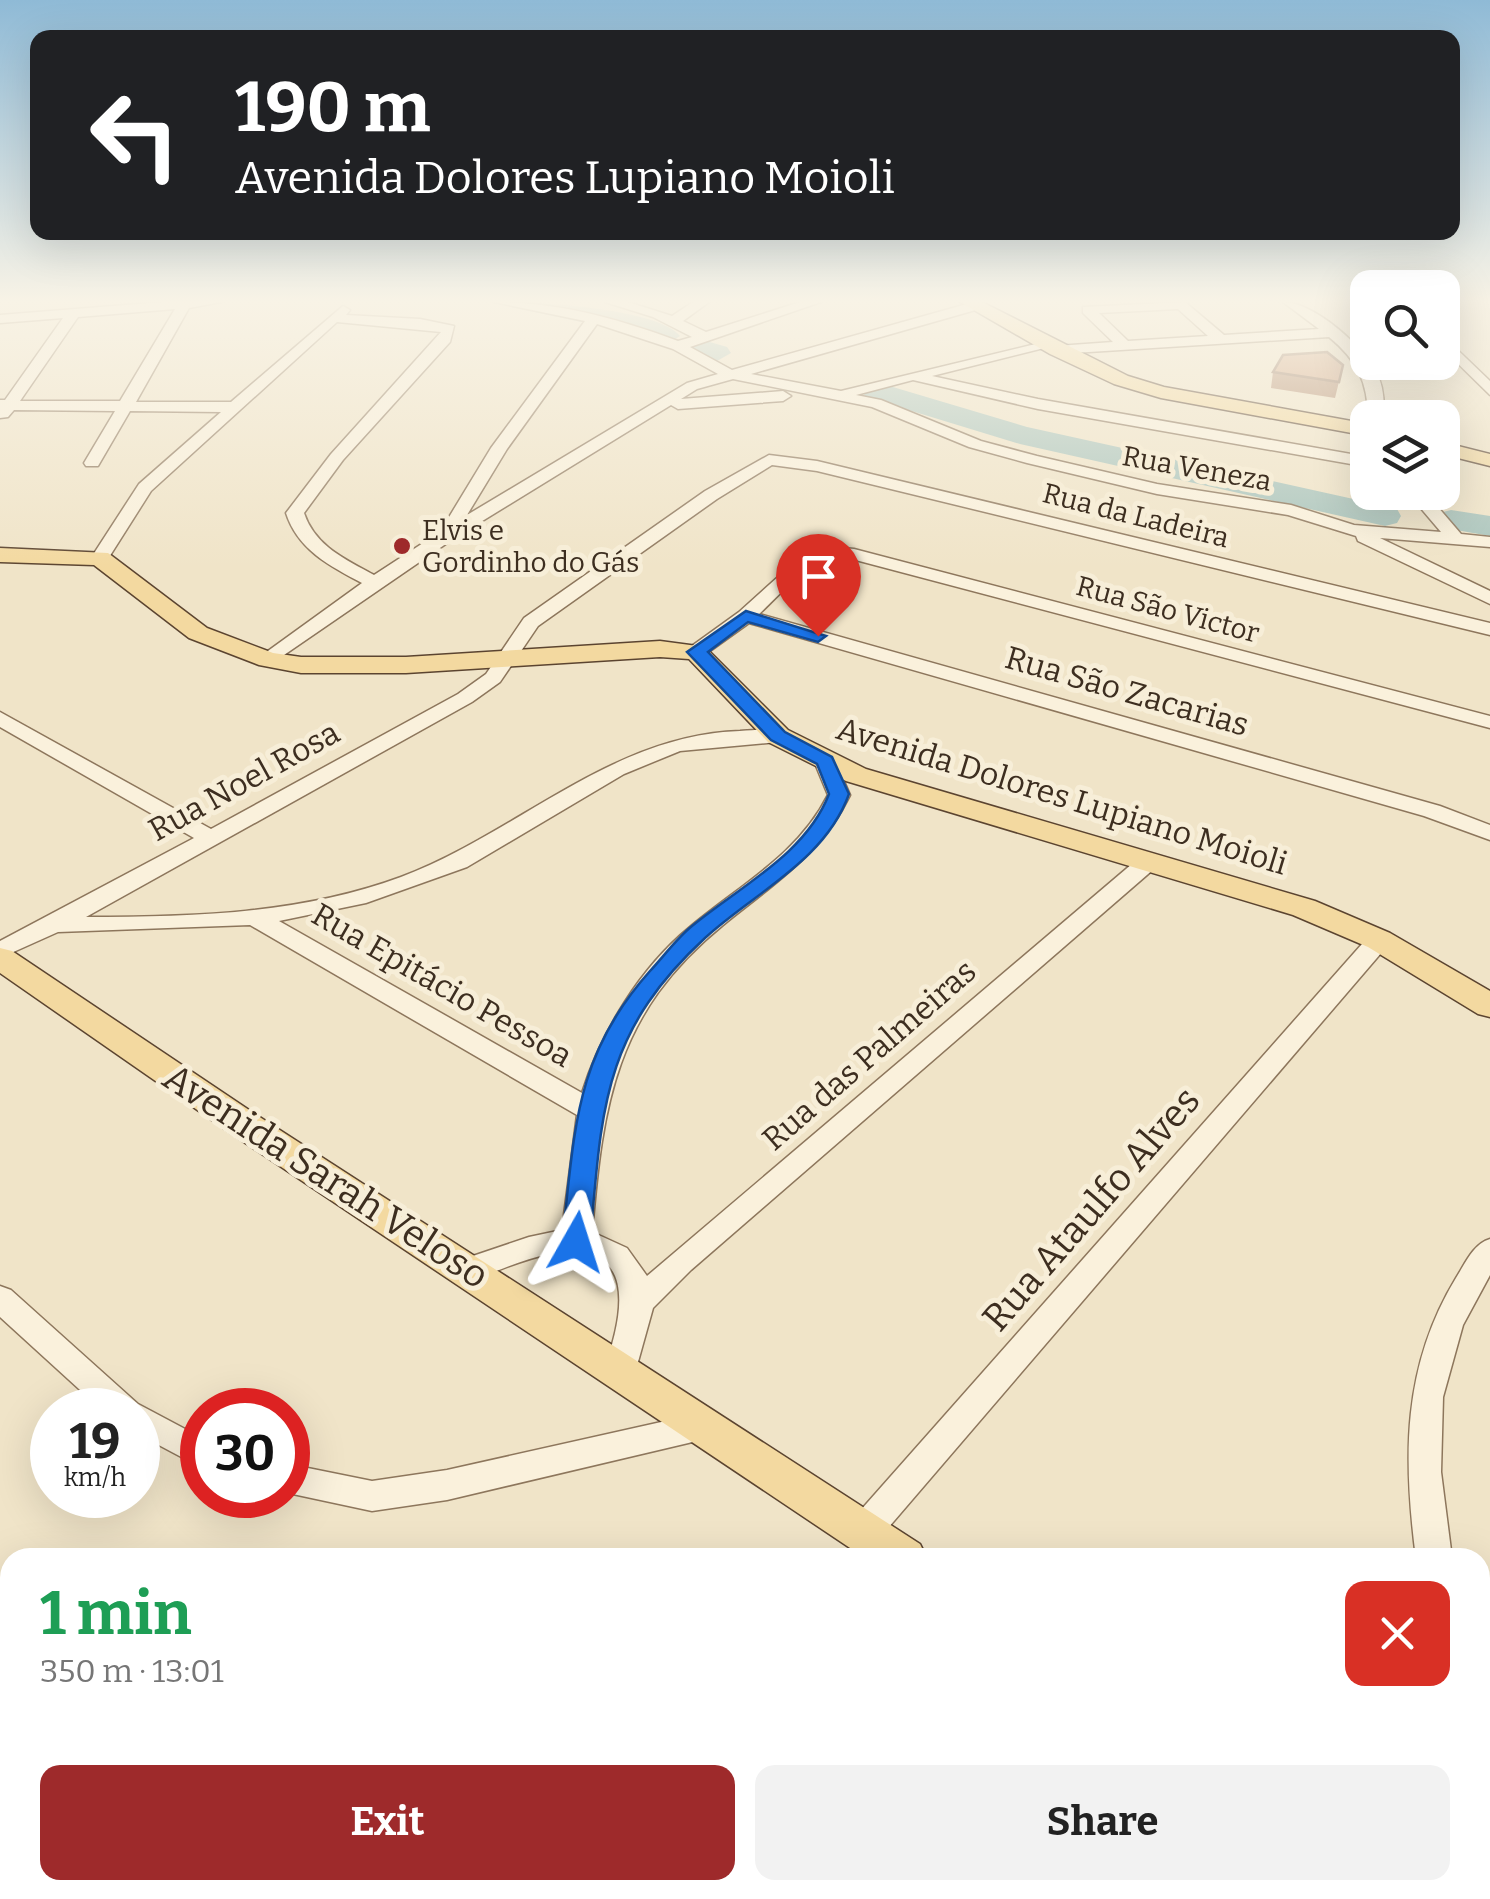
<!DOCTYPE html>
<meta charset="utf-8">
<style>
:root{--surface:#fff;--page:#f2f2f2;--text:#222;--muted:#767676;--accent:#9e2a2b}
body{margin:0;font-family:Bitter,serif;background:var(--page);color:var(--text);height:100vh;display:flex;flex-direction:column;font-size:38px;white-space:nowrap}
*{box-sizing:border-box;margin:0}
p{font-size:32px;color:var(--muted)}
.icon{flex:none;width:55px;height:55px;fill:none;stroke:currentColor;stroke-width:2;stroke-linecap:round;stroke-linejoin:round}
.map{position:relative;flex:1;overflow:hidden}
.drawer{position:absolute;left:0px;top:1548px;width:1490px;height:352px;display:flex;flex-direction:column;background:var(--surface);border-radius:30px 30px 0 0;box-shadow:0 10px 40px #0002}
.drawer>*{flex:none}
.banner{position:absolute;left:30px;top:30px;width:1430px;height:210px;border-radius:20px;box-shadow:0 10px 40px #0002;background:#202124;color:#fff;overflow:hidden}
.tools{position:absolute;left:1350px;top:270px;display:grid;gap:20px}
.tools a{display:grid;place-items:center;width:110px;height:110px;border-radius:20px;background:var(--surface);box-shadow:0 10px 40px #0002;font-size:50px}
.speed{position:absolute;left:30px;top:1388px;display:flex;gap:20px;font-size:50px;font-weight:700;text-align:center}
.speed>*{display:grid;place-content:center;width:130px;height:130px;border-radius:50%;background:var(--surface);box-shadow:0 10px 40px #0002;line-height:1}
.speed small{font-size:25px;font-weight:400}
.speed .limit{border:15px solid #d22;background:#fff;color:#111}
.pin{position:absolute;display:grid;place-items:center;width:85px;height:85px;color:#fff;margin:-102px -42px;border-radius:50% 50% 50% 0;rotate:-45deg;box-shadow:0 0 10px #0007}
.pin .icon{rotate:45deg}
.me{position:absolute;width:110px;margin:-55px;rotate:6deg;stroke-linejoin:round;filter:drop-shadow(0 0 8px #0008)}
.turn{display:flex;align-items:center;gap:35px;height:210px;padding:0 40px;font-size:45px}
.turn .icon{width:130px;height:130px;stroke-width:2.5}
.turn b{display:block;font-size:70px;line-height:85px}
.round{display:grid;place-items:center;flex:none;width:105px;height:105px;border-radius:20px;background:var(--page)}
.headline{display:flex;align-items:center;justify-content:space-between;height:170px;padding:0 40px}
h1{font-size:60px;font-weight:700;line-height:75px;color:#1e9e55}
.action{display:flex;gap:20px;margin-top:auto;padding:20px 40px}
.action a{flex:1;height:115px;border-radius:20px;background:var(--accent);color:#fff;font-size:40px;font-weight:700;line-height:115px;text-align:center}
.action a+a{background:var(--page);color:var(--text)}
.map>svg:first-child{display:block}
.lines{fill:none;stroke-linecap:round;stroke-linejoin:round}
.river{fill:#a9c4bc;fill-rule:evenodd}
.minor-casing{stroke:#8d765c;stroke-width:3}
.major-casing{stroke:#5b4430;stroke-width:3}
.minor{fill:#faf1dc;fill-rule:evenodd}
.major{fill:#f3d9a0;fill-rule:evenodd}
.wall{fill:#b2896c}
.building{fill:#cf9f7d;stroke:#916f58;stroke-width:2.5}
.route{fill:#1a73e8;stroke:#114b97;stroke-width:2.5}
.poi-dot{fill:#9e2a2b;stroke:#f7eed8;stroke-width:4}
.labels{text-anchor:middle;stroke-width:10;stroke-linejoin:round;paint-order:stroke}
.far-street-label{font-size:28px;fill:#3d2e20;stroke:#f7eed8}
.far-poi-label{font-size:28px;fill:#3d2e20;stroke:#f7eed8;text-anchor:start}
.street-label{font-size:32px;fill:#3d2e20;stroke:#f7eed8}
.near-street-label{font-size:38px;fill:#3d2e20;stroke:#f7eed8}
</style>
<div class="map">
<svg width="1490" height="1899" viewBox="0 0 1490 1899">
<rect width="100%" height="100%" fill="#f0e4c8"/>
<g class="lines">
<path class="river" d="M 506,302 C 541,302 659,309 680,336 L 667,344 L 629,332 L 510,307 Z
M 696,338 L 727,347 L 731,353 L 717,361 L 686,352 L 682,346 Z
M 876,382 L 1027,427 L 1385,506 L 1397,509 L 1401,516 L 1397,523 L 1385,526 L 1020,444 L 866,397 L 862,391 L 866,385 Z
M 1451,510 L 1490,516 L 1490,536 L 1439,527 L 1434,520 L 1439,513 Z"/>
<g class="minor-casing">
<path id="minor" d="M 163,302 L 221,302 L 189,308 L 136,402 L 231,402 L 343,306 L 350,310 L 346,315 L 420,319 L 454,326 L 450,342 L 343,460 L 304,513 C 315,546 345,559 374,575 L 440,532 L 491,448 L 585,321 L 494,302 C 558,302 619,319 678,341 L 692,337 L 653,317 L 605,302 L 628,302 L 672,316 L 693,302 L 709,302 L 683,321 L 706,332 L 800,302 L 821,302 L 690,347 L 732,370 L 974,302 L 981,306 L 979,309 L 751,374 L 841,391 L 1052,340 L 1052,346 L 932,376 L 1038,399 L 1368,457 L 1368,467 L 1038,409 L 913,380 L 856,395 L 881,400 L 981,441 L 1037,456 L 1157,484 L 1291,505 L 1354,525 L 1441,532 L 1407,492 L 1425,492 L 1461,534 L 1490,537 L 1490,547 L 1380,538 L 1490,591 L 1490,604 L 1358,541 L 1356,536 L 1288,515 L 1157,494 L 1027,463 L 969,447 L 872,407 L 733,379 L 697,389 L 681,399 L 783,391 L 791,396 L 783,401 L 678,409 L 671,405 L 453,539 L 268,666 L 258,660 L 261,656 L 362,583 C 330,566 298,550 286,513 L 331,454 L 441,332 L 337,322 L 151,491 L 106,562 L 94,562 L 91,558 L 139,484 L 221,412 L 130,411 L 98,466 L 86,466 L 84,463 L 115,411 L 14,410 L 8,417 L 0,418 L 0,400 L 5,400 L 63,318 L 0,323 L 0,315 ZM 175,309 L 120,401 L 20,401 L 78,317 ZM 597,324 L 673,349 L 718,374 L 687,383 L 467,515 L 507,449 Z
M 1185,302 L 1224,335 L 1319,329 L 1283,302 C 1315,302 1368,350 1379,378 C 1384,391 1384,404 1384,418 L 1368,418 C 1368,382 1357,360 1329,337 L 1057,354 L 1050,350 L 1057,346 L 1113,342 L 1083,313 L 1083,307 ZM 1178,309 L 1208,336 L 1128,341 L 1099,313 Z
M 1442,335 L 1490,381 L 1490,395 L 1442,348 Z
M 769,455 L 817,461 L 1490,623 L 1490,635 L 817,471 L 772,465 L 717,499 L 538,626 L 500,682 L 472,702 L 86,917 C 192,917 301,914 401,877 C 518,833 611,735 740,731 C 755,730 771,728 786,731 L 789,736 L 778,742 L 680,751 L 624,774 L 467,867 L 366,903 L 279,921 L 582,1093 C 601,1032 640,968 690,927 C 740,885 798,855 828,795 L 814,761 L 817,756 L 833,756 L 850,795 C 822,854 772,885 723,925 C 615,1013 603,1103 592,1232 L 627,1248 L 647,1276 L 1139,858 L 1155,858 L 1159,863 L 1155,868 L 691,1270 L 653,1308 L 636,1369 L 631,1378 L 620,1382 L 609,1378 L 604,1369 C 624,1314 639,1239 550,1254 C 522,1259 496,1272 469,1281 L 458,1277 L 454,1269 L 458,1261 L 529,1237 L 562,1230 L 577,1115 L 250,925 L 58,932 L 0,958 L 0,941 L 194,838 L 0,727 L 0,712 L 211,829 L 458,694 L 486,674 L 524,618 L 705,491 Z
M 831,547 L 854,549 L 1490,716 L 1490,728 L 848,558 C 810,556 785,590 759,614 L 1440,806 L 1490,825 L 1490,840 L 1424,816 L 749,623 L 703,656 L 689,656 L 689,648 L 739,612 L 799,558 Z
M 1379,932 L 1388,935 L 1391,940 L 1388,945 L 876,1542 L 864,1546 L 852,1542 L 846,1531 L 852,1520 L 1370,935 Z
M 1490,1239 L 1490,1275 L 1463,1325 L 1443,1397 L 1441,1472 L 1452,1558 L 1416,1558 C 1403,1458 1402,1367 1456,1278 C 1465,1264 1473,1244 1490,1239 Z
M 0,1286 L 11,1290 L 138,1404 L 202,1438 L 202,1468 L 138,1434 L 138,1410 L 102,1410 L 0,1317 Z
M 706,1412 L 718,1416 L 723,1426 L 718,1436 L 447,1500 L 372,1511 L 288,1493 L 288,1464 L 372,1481 L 447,1470 Z
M 1480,1675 L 1490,1679 L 1490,1736 L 1480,1732 Z
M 0,1803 L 10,1807 L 10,1847 L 0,1843 Z
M 1490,1845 L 1490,1894 L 1479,1899 L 1428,1899 L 1432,1890 L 1480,1890 L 1480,1850 Z
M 688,1890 L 737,1890 L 741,1899 L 692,1899 Z
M 1307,1890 L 1350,1890 L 1346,1899 L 1303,1899 Z"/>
</g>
<g class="major-casing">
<path id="major" d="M 960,302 L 982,302 L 1128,376 L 1164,387 L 1368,424 L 1368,436 L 1161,398 L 1114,384 L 1050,354 Z
M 1442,442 L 1490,454 L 1490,466 L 1442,454 Z
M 0,548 L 108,553 L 207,628 L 273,653 L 301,657 L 406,657 L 660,641 L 705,647 L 788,730 L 866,769 L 1315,901 L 1390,933 L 1490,991 L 1490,1017 L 1478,1014 L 1368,947 L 1293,915 L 846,781 L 768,742 L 689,659 L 660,657 L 406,673 L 301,673 L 259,665 L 189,638 L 94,565 L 0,562 Z
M 0,948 L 12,951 L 255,1114 L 920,1544 L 927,1558 L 865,1558 L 229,1132 L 0,973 Z
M 1351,1890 L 1413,1890 L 1417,1899 L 1355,1899 Z"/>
</g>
<use href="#minor" class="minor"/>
<use href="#major" class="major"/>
</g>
<path class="wall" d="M 1343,365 L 1335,398 L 1271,388 L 1273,372 Z"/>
<path class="building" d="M 1327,352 L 1343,365 L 1339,382 L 1273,372 L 1283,355 Z"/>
<linearGradient id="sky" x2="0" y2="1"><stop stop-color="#8fbad6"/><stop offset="0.53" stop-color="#f8f3e6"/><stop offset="1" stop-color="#f8f3e6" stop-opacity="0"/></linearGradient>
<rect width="1490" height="568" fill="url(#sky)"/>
<path class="route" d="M 746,611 L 826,636 L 818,642 L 748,622 L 708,652 L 785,732 L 832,757 L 849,794 C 825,861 755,892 705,938 C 601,1034 602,1111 590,1242 L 586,1249 L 566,1249 L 562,1242 C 575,1133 573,1057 650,971 C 664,956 677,938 692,926 C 739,887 806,854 829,794 L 817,764 L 771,740 L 687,652 Z"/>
<circle class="poi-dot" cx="402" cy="546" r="10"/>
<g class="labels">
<g class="far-street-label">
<text transform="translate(1197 468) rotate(10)" y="10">Rua Veneza</text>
<text transform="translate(1136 515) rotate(14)" y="10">Rua da Ladeira</text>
<text transform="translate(1168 609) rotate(15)" y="10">Rua São Victor</text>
</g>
<g class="far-poi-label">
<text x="422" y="540">Elvis e<tspan x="422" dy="32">Gordinho do Gás</tspan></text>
</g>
<g class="street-label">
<text transform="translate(1127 691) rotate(16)" y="11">Rua São Zacarias</text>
<text transform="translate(244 781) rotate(-29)" y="11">Rua Noel Rosa</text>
<text transform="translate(1062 796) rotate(17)" y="11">Avenida Dolores Lupiano Moioli</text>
<text transform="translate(442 985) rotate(30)" y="11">Rua Epitácio Pessoa</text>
<text transform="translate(869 1055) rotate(-41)" y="11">Rua das Palmeiras</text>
</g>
<g class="near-street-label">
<text transform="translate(326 1176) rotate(33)" y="13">Avenida Sarah Veloso</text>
<text transform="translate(1091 1209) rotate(-49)" y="13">Rua Ataulfo Alves</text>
</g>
</g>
</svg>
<div class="tools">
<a><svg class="icon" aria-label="search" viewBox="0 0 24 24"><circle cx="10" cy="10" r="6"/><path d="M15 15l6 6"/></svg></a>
<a><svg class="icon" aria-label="layers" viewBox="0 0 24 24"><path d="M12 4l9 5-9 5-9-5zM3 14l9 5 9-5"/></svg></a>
</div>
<div class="speed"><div>19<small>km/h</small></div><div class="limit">30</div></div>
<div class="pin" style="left:818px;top:636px;background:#d93025"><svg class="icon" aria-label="arrive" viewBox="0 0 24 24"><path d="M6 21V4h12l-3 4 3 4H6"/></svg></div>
<svg class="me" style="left:576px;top:1242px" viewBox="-20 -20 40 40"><path d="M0-17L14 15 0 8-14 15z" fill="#1a73e8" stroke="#fff" stroke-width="4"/></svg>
<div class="banner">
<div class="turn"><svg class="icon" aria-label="left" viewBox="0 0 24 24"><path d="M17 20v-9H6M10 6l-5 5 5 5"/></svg><div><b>190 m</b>Avenida Dolores Lupiano Moioli</div></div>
</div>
<section class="drawer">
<div class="headline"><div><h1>1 min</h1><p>350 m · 13:01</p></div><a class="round" style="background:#d93025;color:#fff"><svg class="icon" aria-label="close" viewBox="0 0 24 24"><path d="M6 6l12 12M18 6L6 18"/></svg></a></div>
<div class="action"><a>Exit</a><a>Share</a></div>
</section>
</div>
